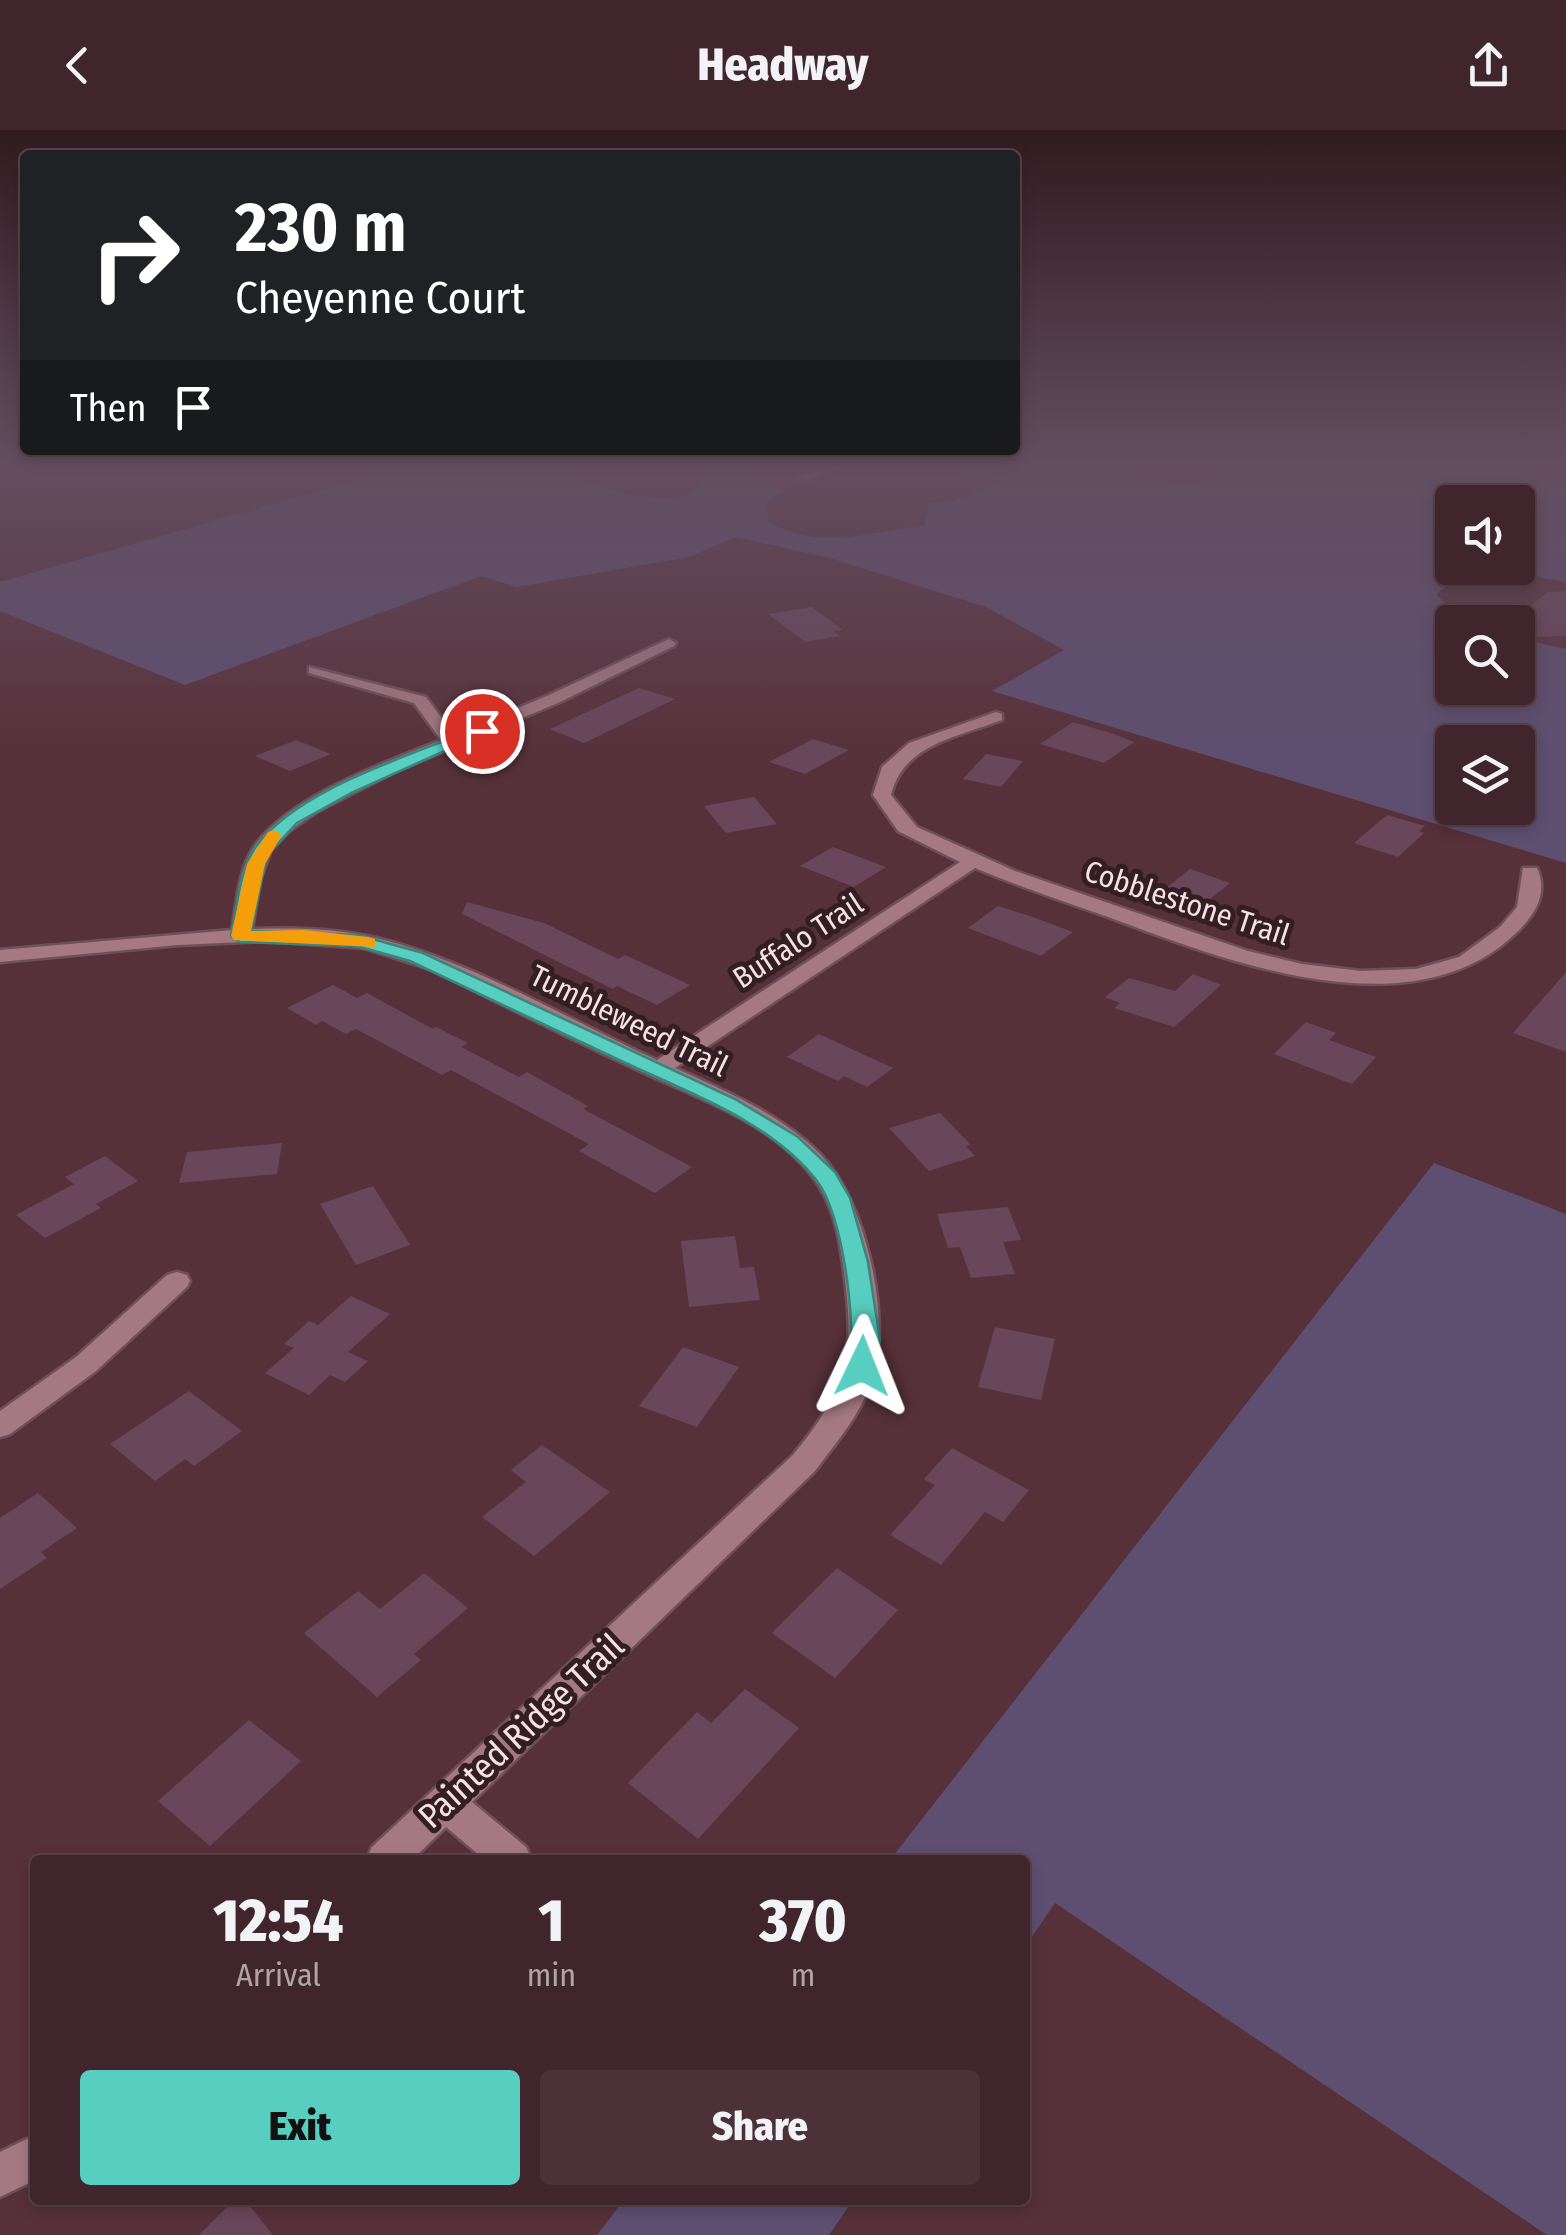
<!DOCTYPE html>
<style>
:root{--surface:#41252c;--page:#4c3138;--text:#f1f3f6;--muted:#aea5a9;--line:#5a4248;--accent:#58cec0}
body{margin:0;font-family:"Fira Sans Condensed",sans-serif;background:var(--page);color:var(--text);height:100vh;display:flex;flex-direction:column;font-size:38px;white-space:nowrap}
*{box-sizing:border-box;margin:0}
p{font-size:32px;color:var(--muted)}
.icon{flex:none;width:55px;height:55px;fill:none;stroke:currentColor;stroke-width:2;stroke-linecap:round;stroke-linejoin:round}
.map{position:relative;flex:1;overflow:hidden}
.side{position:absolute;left:30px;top:1725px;width:1000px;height:350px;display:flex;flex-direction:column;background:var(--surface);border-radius:10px;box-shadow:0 5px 15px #0003,0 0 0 2px var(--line)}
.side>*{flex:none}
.banner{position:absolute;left:20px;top:20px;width:1000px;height:305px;border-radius:10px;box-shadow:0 5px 15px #0003,0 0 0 2px var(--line);background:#202124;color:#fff;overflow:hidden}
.controls{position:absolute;left:1435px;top:355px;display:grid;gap:20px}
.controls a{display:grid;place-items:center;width:100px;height:100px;border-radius:10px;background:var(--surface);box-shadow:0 5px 15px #0003,0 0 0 2px var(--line);font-size:50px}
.pin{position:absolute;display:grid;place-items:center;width:85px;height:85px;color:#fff;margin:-42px;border:5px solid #fff;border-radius:50%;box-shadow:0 2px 10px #0007}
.me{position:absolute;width:110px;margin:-55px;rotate:2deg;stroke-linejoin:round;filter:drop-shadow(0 0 8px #0008)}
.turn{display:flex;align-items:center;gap:35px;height:210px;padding:0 50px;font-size:45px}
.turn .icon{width:130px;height:130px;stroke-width:2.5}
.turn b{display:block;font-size:70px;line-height:85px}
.then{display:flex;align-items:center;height:95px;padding:0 50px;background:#0003;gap:20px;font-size:38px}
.eta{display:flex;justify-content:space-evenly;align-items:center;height:170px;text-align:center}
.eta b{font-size:60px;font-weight:800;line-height:70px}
.cta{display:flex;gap:20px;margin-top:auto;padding:20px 50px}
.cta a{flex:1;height:115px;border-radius:10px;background:var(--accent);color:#111;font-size:40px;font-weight:800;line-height:115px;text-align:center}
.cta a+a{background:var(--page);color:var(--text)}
header{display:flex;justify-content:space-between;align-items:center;height:130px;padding:0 50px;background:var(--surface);font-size:45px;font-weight:800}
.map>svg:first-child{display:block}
.green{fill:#5e4f71;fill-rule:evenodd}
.building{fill:#69465a}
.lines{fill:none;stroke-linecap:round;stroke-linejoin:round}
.minor-casing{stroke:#705058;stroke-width:5}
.minor{fill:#a57982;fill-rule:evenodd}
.route{fill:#58cec0;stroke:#39867d;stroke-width:2.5}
.slow{fill:#f59e0b}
.labels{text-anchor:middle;stroke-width:10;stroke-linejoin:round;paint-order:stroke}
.street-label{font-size:30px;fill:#f9e0e4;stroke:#311f23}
.near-street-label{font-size:35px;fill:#f9e0e4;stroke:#311f23}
</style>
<header><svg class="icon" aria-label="back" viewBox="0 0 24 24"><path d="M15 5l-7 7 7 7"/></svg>Headway<svg class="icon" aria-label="share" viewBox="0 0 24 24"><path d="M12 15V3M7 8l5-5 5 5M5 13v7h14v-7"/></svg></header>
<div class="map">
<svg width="1566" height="2105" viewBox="0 0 1566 2105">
<rect width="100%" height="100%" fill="#57313a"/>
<path class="green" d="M 411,335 L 537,335 L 625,364 L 665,369 L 689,364 L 702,350 L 719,346 L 760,348 L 781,361 L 765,374 L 769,391 C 818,423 870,401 924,396 L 929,373 L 954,371 L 999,351 L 934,337 L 885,335 L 1071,335 L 1191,356 L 1227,337 L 1266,344 L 1285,335 L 1471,335 L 1566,352 L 1566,452 L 1483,438 L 1518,438 L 1518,372 L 1452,372 L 1452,438 L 1474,438 L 1436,464 L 1454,483 L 1494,492 L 1452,492 L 1452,558 L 1518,558 L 1518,508 L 1566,519 L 1566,733 L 992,561 L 1064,520 L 986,477 L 830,428 L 736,407 L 689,427 L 516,457 L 481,446 L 185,555 L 0,481 L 0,452 ZM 1518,612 L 1518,678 L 1452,678 L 1452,612 Z
M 1434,1033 L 1566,1084 L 1566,2105 L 1547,2105 L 1055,1773 L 1025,1817 L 1025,1730 L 890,1730 Z
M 624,2070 L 853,2070 L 829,2105 L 597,2105 Z"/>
<path class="building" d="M 1566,461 L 1566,506 L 1533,507 L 1519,497 L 1519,484 L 1548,462 Z
M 812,477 L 843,500 L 834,501 L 840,506 L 805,512 L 768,484 Z
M 639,558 L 675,569 L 584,613 L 550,599 Z
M 1073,592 L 1114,604 L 1134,612 L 1104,633 L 1040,614 Z
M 813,609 L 849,620 L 805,644 L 769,632 Z
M 296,610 L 331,624 L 290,641 L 255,626 Z
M 986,624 L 1023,631 L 1001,657 L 963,649 Z
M 754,667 L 777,694 L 726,703 L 704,676 Z
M 1387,685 L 1425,696 L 1419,701 L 1424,703 L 1398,727 L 1354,713 Z
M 833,717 L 886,737 L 854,757 L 800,736 Z
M 1190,739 L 1230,753 L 1205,773 L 1165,759 Z
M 467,772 L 544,793 L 618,829 L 625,825 L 690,855 L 657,875 L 617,856 L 613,859 L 462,784 Z
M 998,776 L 1033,787 L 1073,802 L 1041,826 L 968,798 Z
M 1566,842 L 1566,922 L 1513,903 Z
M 1193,844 L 1221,855 L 1174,897 L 1114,878 L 1120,873 L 1105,867 L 1129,848 L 1175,861 Z
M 333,855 L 357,868 L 367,863 L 433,899 L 436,897 L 468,913 L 461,917 L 519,947 L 527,942 L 588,976 L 583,979 L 692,1037 L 655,1063 L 579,1021 L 589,1014 L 451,940 L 442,945 L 356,899 L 346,904 L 322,891 L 316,895 L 287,878 Z
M 1306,892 L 1336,903 L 1329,910 L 1376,927 L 1352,954 L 1274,924 Z
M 819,904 L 893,938 L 867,957 L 844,946 L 838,951 L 787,927 Z
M 940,983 L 971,1015 L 966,1016 L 975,1026 L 929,1041 L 889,998 Z
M 282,1013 L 277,1044 L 179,1053 L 187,1022 Z
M 105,1026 L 138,1051 L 96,1074 L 101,1078 L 45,1108 L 16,1085 L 74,1054 L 65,1047 Z
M 373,1056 L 410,1115 L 356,1135 L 320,1074 Z
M 1008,1077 L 1021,1110 L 1003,1112 L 1015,1144 L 971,1148 L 960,1117 L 948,1118 L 937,1084 Z
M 735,1106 L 740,1138 L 754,1137 L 760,1170 L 689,1177 L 681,1111 Z
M 351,1166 L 390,1184 L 348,1222 L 368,1231 L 345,1252 L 330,1245 L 309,1265 L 265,1243 L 294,1218 L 284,1214 L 309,1191 L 318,1195 Z
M 995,1197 L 1055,1209 L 1041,1270 L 978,1257 Z
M 683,1217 L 739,1237 L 697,1297 L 639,1276 Z
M 189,1261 L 242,1301 L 194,1336 L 185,1329 L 155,1351 L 110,1314 Z
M 542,1315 L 610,1362 L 534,1426 L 482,1387 L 526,1352 L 511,1340 Z
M 952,1318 L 1029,1360 L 1003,1392 L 985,1382 L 941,1435 L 890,1405 L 935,1355 L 924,1349 Z
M 38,1363 L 77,1398 L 41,1422 L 47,1428 L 0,1459 L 0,1388 Z
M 837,1438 L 898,1480 L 835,1548 L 772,1503 Z
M 424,1443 L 468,1478 L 414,1524 L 421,1530 L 377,1567 L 304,1503 L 358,1461 L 380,1479 Z
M 745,1559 L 799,1598 L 698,1709 L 628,1653 L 697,1582 L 711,1593 Z
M 249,1590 L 301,1631 L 210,1716 L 158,1671 Z
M 234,2070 L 245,2070 L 273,2105 L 199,2105 Z"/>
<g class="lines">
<g class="minor-casing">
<path id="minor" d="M 829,335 L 845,335 L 807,350 L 797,348 Z
M 669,509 L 676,513 L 674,516 L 560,572 L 396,641 L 318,681 L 289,701 L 271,720 L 260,749 L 252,799 C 290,798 330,798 367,806 C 460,825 569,890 657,930 L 960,732 L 898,701 L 873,665 L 882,637 L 909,613 L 996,582 L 1002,584 L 1002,590 C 958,607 903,614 891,665 L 917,697 L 1015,741 L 1248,821 L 1302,834 L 1361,841 L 1416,839 L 1459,827 L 1500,797 L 1517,777 L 1523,738 L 1537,738 C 1549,764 1534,786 1515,804 C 1411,903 1226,831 1111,788 C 1066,772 1020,757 975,738 L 675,938 C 725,961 781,984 820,1024 C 866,1071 892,1188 872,1250 C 861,1284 836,1313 815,1341 L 472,1672 L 526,1717 L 532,1730 L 485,1730 L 446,1697 L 412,1730 L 366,1730 L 372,1717 L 793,1325 C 841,1266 855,1235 846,1158 C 842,1125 838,1085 819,1056 C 782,998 708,972 649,945 C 576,912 503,874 430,839 L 365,818 L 267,811 L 178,815 L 0,832 L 0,820 L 232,800 C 237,773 238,741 254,717 C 289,666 385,633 441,610 L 414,573 L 309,543 L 309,537 L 426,567 L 454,605 L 549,565 Z
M 177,1142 L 187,1145 L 190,1151 L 187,1157 L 96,1241 L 10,1304 L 0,1307 L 0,1281 L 76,1227 L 167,1145 Z
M 35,2005 L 35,2050 L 0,2067 L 0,2022 Z"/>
</g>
<use href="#minor" class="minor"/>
</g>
<linearGradient id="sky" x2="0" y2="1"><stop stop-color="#301b20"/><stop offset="0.53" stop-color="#634e60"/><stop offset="1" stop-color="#634e60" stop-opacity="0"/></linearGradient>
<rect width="1566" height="629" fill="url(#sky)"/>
<path class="route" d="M 476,598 L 489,601 L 353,662 L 297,693 L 270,722 L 265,734 L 251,801 L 358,805 L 423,823 L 735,969 L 798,1007 L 835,1042 L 850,1068 L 868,1132 L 880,1210 L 871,1243 L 853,1243 L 849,1236 C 857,1196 843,1084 817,1051 C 770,990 684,961 617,929 C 548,897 479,864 410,831 L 357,816 L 240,812 L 231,806 C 237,779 239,741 255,718 C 297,658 411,626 476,598 Z"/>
<path class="slow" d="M 274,700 L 282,705 L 265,734 L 251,801 L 303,800 L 368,807 L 375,809 L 375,817 L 234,810 L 231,806 L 247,734 L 268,702 Z"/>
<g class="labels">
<g class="street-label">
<text transform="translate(1187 773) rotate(18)" y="10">Cobblestone Trail</text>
<text transform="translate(798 811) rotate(-33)" y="10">Buffalo Trail</text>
<text transform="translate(629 891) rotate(26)" y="10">Tumbleweed Trail</text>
</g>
<g class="near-street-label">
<text transform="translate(521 1601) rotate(-43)" y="12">Painted Ridge Trail</text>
</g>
</g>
</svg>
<div class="controls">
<a><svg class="icon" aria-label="sound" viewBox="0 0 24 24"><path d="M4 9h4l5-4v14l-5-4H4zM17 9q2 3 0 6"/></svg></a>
<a><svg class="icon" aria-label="search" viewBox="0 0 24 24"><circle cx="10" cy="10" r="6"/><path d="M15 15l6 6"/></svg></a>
<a><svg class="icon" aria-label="layers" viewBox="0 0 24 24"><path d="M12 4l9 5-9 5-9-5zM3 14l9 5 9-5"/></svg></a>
</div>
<div class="pin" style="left:482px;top:601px;background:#d93025"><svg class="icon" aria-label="arrive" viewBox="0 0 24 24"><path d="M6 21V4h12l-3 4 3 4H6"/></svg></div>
<svg class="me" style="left:862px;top:1236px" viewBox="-20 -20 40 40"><path d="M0-17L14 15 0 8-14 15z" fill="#58cec0" stroke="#fff" stroke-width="4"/></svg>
<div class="banner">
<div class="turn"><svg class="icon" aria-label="right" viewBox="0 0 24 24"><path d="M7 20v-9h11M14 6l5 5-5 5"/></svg><div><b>230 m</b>Cheyenne Court</div></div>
<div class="then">Then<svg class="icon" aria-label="arrive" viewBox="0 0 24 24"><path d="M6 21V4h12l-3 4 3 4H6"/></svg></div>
</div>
<section class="side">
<div class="eta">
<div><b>12:54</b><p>Arrival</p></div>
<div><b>1</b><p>min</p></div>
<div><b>370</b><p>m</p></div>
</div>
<div class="cta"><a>Exit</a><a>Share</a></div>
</section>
</div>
